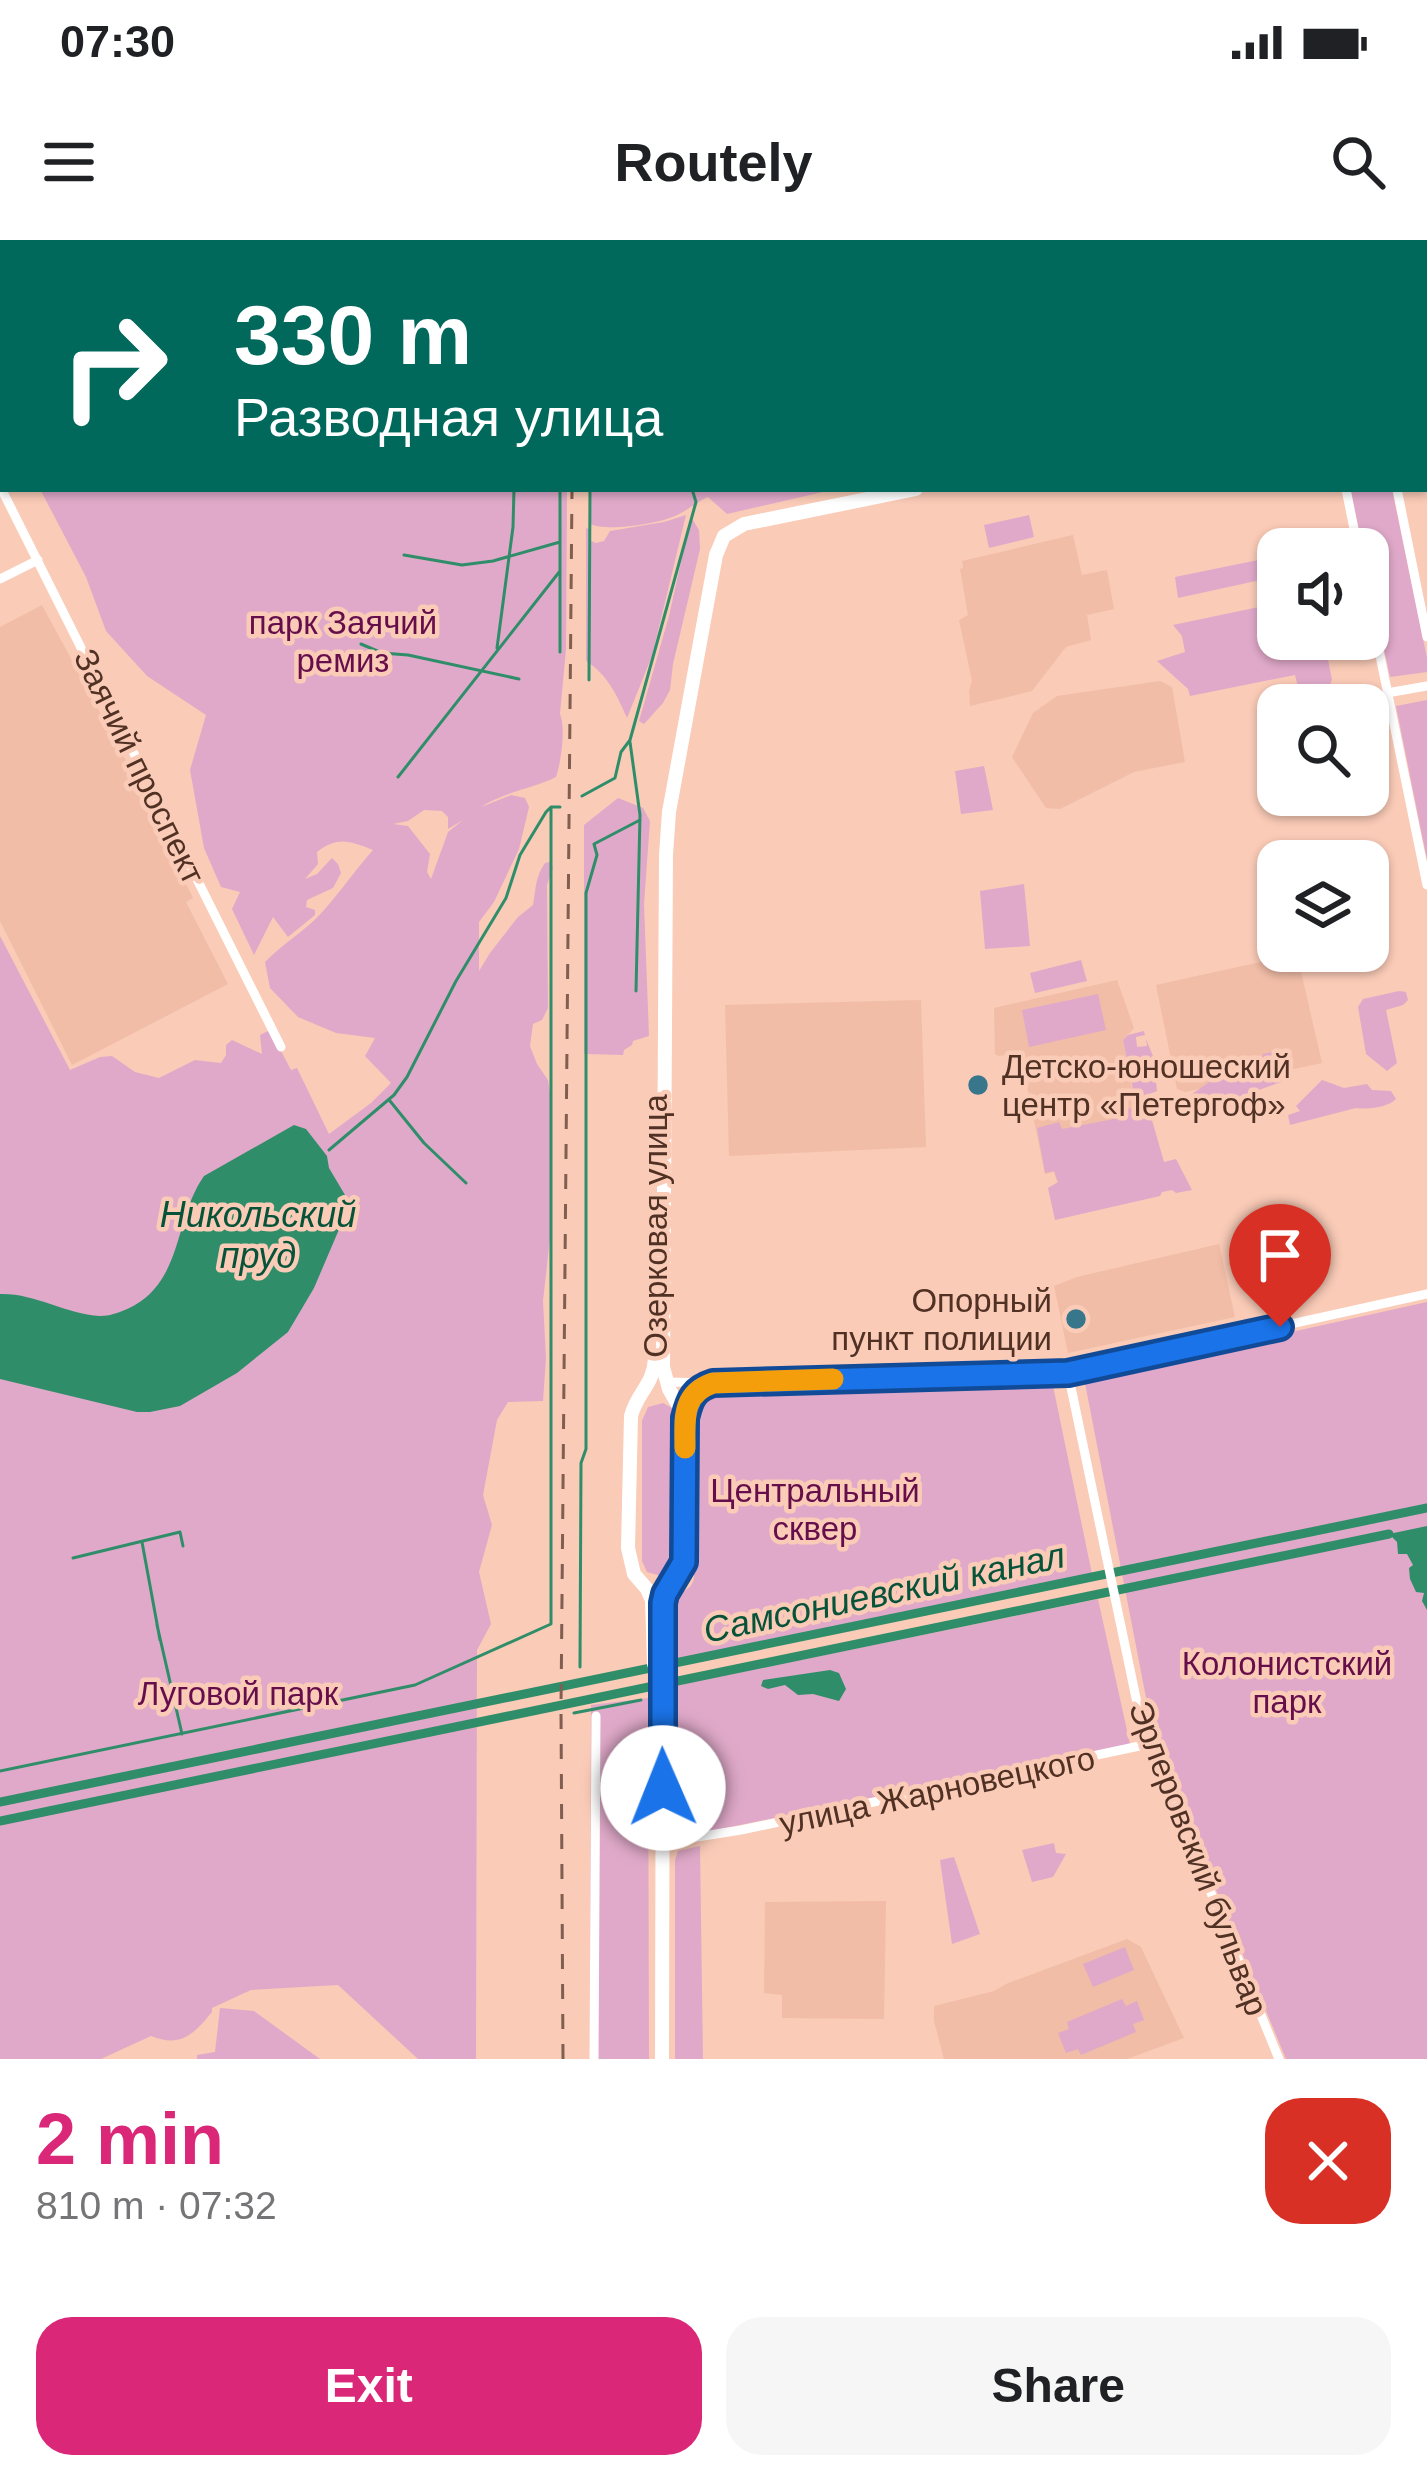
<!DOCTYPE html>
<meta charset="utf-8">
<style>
:root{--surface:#fff;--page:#f6f6f6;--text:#202124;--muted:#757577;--accent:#db2777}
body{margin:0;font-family:Helvetica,sans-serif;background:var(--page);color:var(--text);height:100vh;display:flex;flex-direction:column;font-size:45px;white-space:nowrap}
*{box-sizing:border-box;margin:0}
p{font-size:39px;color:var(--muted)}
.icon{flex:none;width:66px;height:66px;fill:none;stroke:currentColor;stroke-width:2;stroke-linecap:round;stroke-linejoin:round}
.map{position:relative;height:1819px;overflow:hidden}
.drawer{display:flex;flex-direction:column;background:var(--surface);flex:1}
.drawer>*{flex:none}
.hud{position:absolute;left:0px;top:0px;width:1428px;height:252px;box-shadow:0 3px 9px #0004;background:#00695c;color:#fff;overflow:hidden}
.controls{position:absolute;left:1257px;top:288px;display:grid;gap:24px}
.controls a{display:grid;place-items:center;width:132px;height:132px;border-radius:24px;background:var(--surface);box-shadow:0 3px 9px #0004;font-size:60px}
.pin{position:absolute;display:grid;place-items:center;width:102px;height:102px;color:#fff;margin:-123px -51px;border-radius:50% 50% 50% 0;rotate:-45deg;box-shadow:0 0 12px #0007}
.pin .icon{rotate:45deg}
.me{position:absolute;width:132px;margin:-66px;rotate:359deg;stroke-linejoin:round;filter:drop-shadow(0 0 9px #0008)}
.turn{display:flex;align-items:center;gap:42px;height:252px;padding:0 36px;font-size:54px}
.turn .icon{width:156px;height:156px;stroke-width:2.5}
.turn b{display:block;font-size:84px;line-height:102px}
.round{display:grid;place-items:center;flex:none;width:126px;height:126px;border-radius:36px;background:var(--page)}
.summary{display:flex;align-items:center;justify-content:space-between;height:204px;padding:0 36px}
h1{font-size:72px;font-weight:800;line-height:90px;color:var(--accent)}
.cta{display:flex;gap:24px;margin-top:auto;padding:24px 36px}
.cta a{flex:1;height:138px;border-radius:36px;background:var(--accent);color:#fff;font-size:48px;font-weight:800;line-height:138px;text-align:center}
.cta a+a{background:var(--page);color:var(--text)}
.status{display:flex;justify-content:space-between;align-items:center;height:84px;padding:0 60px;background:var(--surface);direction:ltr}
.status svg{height:33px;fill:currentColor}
header{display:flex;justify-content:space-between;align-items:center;height:156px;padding:0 36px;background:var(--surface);font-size:54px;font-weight:800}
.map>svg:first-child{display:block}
.built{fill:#f1bda7}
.green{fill:#e0a9c9;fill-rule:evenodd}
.water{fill:#2f8e69}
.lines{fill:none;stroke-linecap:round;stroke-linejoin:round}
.stream{stroke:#2f8e69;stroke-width:3}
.canal{stroke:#2f8e69;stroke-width:9}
.street{stroke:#fff;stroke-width:9}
.secondary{stroke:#fff;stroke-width:14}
.rail{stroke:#815e4f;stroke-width:3;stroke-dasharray:15 15;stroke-linecap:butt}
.route-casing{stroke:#114b97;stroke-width:30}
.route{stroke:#1a73e8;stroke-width:21}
.slow{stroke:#f59e0b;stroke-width:21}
.poi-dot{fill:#38768c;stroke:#facbb7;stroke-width:4.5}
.labels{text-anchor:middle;stroke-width:9;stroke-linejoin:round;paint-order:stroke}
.park-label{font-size:33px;fill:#660e4b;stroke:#facbb7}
.street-label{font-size:33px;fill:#503124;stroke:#facbb7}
.poi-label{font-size:33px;fill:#503124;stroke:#facbb7;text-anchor:start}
.water-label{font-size:36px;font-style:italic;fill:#06533a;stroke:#facbb7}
</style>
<div class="status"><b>07:30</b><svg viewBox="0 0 49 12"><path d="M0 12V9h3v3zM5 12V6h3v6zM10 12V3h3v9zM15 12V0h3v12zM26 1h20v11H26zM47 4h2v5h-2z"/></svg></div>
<header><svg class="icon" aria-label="menu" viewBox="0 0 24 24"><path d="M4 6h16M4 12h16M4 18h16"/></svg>Routely<svg class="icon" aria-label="search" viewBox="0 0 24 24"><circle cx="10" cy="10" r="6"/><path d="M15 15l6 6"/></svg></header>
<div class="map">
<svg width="1427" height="1819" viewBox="0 0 1427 1819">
<rect width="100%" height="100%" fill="#facbb7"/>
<path class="built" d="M 1073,295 L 1082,335 L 1107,330 L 1114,369 L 1087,375 L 1091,400 L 1066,407 L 1032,451 L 970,466 L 969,451 L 972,441 L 959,380 L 968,375 L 960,329 L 963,328 L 962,321 Z
M 42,365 L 189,637 L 184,640 L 193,658 L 186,662 L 228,744 L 72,825 L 0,681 L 0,387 Z
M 1160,441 L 1172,447 L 1185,522 L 1134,532 L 1060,569 L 1046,568 L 1012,517 L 1033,473 L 1057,456 Z
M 1297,714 L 1322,823 L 1185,852 L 1177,849 L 1156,745 Z
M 1117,740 L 1134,788 L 1123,800 L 1137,876 L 1128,894 L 1057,942 L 1054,932 L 1045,934 L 1020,813 L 999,816 L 995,814 L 994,768 Z
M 921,760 L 926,907 L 729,916 L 725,765 Z
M 1219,1004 L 1235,1077 L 1068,1113 L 1054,1046 L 1077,1037 Z
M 886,1661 L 884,1779 L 782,1778 L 782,1755 L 764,1753 L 765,1662 Z
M 1127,1699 L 1141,1707 L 1184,1798 L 1127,1819 L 944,1819 L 934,1781 L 934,1766 L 994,1751 L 1006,1744 Z"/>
<path class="green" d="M 37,0 L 569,0 L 569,3 L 36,3 Z
M 591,0 L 1427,0 L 1427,128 L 1425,3 L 591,3 Z
M 40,249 L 567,249 L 566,409 L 560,474 C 566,488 561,522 556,537 C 532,549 506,551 481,567 L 511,555 L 525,558 L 529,567 L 519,609 L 494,662 L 479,682 L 479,731 L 490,713 L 518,677 L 533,665 C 536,649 535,637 545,623 L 550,622 L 553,628 L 547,645 L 548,768 L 542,780 L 533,784 L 530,806 L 537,824 L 548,840 L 552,866 L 550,998 L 543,1061 L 546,1118 L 543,1161 L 508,1162 L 497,1180 L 483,1255 L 492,1285 L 479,1332 L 491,1384 L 477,1410 L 476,1819 L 418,1819 L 338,1745 L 251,1750 L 212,1768 L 212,1772 C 194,1794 181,1808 151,1796 L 101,1819 L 0,1819 L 0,696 L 70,830 L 100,817 L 112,816 L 135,832 L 159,838 L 195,820 L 221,823 L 226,815 L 226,805 L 232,800 L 262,814 L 260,795 L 270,790 L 291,830 L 297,828 L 329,894 L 371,863 L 391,843 L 365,816 L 375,798 L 336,793 L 298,777 L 270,748 L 265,722 C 283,703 307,690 324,670 C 341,651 356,629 373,610 C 350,601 338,596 317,612 L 318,624 L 305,639 L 317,634 L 332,618 L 338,624 L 341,633 L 333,648 L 307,660 L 306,667 L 315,670 L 315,675 L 288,697 L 273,677 L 254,715 L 232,669 L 240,652 L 221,647 L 204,608 L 190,530 L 206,475 L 147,436 L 106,391 L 86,337 ZM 424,570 L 442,571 L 448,577 L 448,589 L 463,580 L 448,592 L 431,639 L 427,632 L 430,614 L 408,586 L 393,584 L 408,581 Z
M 590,249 L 836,249 L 727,274 L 708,257 C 696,262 687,271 675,276 C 656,284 607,292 590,284 Z
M 1350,249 L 1392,249 L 1427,418 L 1427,432 L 1390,437 L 1368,334 L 1368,309 L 1363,309 Z
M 686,275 L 652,416 L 627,478 C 617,455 607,434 586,421 L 586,288 L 591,290 L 591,301 L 596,303 L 604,301 L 610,291 L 664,282 Z
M 1029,275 L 1034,297 L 989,308 L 984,285 Z
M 691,277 L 699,290 L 700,309 L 673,424 L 670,450 L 663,463 L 644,484 L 639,481 L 669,376 Z
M 1268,318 L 1274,337 L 1178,358 L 1175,337 Z
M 1278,363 L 1278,399 L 1324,399 L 1332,440 L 1327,450 L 1299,451 L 1295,435 L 1190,456 L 1188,449 L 1157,421 L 1185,412 L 1182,396 L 1173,385 Z
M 1427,460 L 1427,620 L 1396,466 Z
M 984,526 L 993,570 L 961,574 L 955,531 Z
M 618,558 L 643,568 L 650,581 L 644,664 L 649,796 L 633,801 L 632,805 L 624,810 L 623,815 L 584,814 L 584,585 Z
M 1024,644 L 1030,706 L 985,709 L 980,651 Z
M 1081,720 L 1087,741 L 1035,753 L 1030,733 Z
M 1399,751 L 1406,752 L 1408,760 L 1403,765 L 1386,770 L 1397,823 L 1387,831 L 1366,814 L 1358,767 L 1363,759 Z
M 1098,754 L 1106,790 L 1029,807 L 1022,770 Z
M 1144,791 L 1145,795 L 1136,797 L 1137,807 L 1147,806 L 1146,799 L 1153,816 L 1157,851 L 1135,860 L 1123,800 L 1128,795 Z
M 1282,810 L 1286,811 L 1288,821 L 1282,831 L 1281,842 L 1259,850 L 1252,862 L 1180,879 L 1172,875 L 1192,854 L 1215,838 L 1230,841 L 1252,833 L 1260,823 L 1263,814 Z
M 1322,840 L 1344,848 L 1367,844 L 1372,850 L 1391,851 L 1396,859 C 1389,867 1367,870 1356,868 L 1290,885 L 1288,875 L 1300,871 L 1296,866 Z
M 1136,867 L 1136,877 L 1152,880 L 1164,922 L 1176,919 L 1192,950 L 1176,953 L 1172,950 L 1162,952 L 1160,956 L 1055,980 L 1048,948 L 1058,942 L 1054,931 L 1045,933 L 1037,888 L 1059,882 L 1062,889 L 1124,877 L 1123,870 Z
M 1427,1062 L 1427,1819 L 1286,1819 L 1150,1490 L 1150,1478 L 1084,1138 Z
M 1052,1141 L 1092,1334 L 671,1423 L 671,1362 C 677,1351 690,1353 694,1339 L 695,1167 L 706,1151 Z
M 663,1163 L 672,1168 L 676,1180 L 676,1320 L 672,1330 L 661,1336 L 647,1332 L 642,1321 L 642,1181 L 648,1167 Z
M 1098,1359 L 1130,1504 L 682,1597 L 671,1590 L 673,1446 Z
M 648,1458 L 649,1819 L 590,1819 L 591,1465 Z
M 1054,1603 L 1056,1613 L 1066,1614 L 1053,1637 L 1032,1642 L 1022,1610 Z
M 700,1606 L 703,1819 L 675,1819 L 675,1620 L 678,1611 Z
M 954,1617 L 980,1694 L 952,1704 L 940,1620 Z
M 1125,1707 L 1134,1730 L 1093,1747 L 1083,1724 Z
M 1122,1759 L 1126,1766 L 1137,1761 L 1144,1780 L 1133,1784 L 1136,1792 L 1081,1815 L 1078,1809 L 1066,1813 L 1058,1793 L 1069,1789 L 1067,1782 Z
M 220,1768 L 254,1771 L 320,1819 L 197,1819 L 197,1815 L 215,1812 Z"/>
<path class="water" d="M 294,885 L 306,889 L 327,916 L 329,928 L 348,960 L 349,966 L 314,1048 L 288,1092 L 237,1133 L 180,1166 L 150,1172 L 137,1172 L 0,1139 L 0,1054 C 35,1053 65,1074 100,1076 C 112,1076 124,1071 135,1065 C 183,1037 175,977 204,936 Z
M 1427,1286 L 1427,1370 L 1422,1361 L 1424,1353 L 1416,1352 L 1410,1339 L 1409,1328 L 1413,1325 L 1407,1314 L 1398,1314 L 1397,1302 L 1389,1294 Z
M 830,1430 L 839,1433 L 846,1449 L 839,1461 L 813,1454 L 798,1455 L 785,1445 L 768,1449 L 761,1446 L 763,1440 Z"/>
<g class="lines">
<path class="stream" d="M 591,0 L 591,3
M 621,0 L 622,3
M 805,0 L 814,3
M 4,3 L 5,0
M 562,3 L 562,0
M 655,3 L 656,0
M 0,15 L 3,6
M 404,315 L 462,325 L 493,321 L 560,302
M 361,404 L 382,413 L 408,415 L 519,439
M 497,408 L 513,287 L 514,249
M 560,412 L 560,249
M 589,440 L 590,249
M 630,502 L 640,575 L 636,751
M 398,537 L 560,331
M 582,556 L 615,538 L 621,512 L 630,500 L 696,262 L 692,249
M 390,861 L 424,903 L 466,943
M 329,910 L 394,855 L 407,837 L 456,741 L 506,658 L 520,615 L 546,572 L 551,567 L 560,567
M 142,1302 L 160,1400
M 73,1318 L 180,1292 L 183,1306
M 157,1385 L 182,1494
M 580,1427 L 581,1223 L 586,1209 L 586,653 L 597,615 L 594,604 L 640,580
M 574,1473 L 641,1460
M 0,1531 L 415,1445 L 551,1384 L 551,567"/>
<path class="canal" d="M 0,1562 L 1427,1268
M 0,1581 L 1389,1294"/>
<path class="street" d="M 16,3 L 17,0
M 0,53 L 3,44
M 0,246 L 281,807
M 1346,249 L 1358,309
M 1397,249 L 1427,397
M 0,339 L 38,320
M 1368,357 L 1427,645
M 1387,453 L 1427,446
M 1068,1133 L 1141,1482 L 1279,1819
M 667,1142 L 713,1143 L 1068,1133 L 1427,1054
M 685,1177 L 694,1152 L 708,1145
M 653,1604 L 741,1590 L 1149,1504
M 594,1819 L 596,1476"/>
<path class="secondary" d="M 1425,137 L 1427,136
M 1425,146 L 1427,146
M 654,1424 L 652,1360 L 647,1349 L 634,1334 L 628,1308 L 631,1176 C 637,1152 654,1145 655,1118
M 662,1819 L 663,1363 L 665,1354 L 684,1322 L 685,1177 L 669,1149 L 663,1127 L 666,615 L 669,572 L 716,315 L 724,296 L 744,284 L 916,249"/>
<path class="rail" d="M 579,3 L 579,0
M 563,1819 L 561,1469 L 572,249"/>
</g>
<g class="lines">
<g class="route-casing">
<path id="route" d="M 663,1548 L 663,1363 L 665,1354 L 684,1322 L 685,1178 C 690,1158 694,1149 713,1143 L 1068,1133 L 1280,1087"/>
</g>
<use href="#route" class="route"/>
<path class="slow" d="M 685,1208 C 685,1179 681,1154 713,1143 L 833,1139"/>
</g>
<g class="poi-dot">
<circle cx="978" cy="845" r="12"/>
<circle cx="1076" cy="1079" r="12"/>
</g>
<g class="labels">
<g class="park-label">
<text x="343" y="394">парк Заячий<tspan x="343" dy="38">ремиз</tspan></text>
<text x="815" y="1262">Центральный<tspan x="815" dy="38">сквер</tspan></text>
<text x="1287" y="1435">Колонистский<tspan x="1287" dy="38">парк</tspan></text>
<text x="238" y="1465">Луговой парк</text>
</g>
<g class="street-label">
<text transform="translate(140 526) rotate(64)" y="12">Заячий проспект</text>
<text transform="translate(655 986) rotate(-90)" y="12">Озерковая улица</text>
<text transform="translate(937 1550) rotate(-12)" y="12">улица Жарновецкого</text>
<text transform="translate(1199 1618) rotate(69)" y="12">Эрлеровский бульвар</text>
</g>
<g class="poi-label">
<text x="1002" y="838">Детско-юношеский<tspan x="1002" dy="38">центр «Петергоф»</tspan></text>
<text x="1052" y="1072" text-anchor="end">Опорный<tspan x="1052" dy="38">пункт полиции</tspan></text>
</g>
<g class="water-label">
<text x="258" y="987">Никольский<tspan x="258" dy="41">пруд</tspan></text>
<text transform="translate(884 1352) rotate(-12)" y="13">Самсониевский канал</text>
</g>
</g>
</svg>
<div class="controls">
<a><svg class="icon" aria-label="sound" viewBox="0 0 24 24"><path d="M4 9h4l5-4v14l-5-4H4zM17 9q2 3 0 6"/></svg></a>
<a><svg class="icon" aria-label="search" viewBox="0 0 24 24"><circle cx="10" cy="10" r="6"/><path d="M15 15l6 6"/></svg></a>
<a><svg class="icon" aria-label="layers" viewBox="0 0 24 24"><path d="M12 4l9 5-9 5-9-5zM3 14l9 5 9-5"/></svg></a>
</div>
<div class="pin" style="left:1280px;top:1087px;background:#d93025"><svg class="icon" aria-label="arrive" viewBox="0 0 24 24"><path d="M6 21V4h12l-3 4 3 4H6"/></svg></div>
<svg class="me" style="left:663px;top:1548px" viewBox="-20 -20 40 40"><circle r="19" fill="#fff"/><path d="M0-13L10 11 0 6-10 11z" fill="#1a73e8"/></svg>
<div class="hud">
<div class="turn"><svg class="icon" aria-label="right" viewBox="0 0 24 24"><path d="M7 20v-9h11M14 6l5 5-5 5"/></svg><div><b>330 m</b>Разводная улица</div></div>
</div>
</div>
<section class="drawer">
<div class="summary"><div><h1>2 min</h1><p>810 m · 07:32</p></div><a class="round" style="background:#d93025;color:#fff"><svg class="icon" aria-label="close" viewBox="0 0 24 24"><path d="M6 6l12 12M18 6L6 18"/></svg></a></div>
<div class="cta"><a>Exit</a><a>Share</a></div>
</section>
